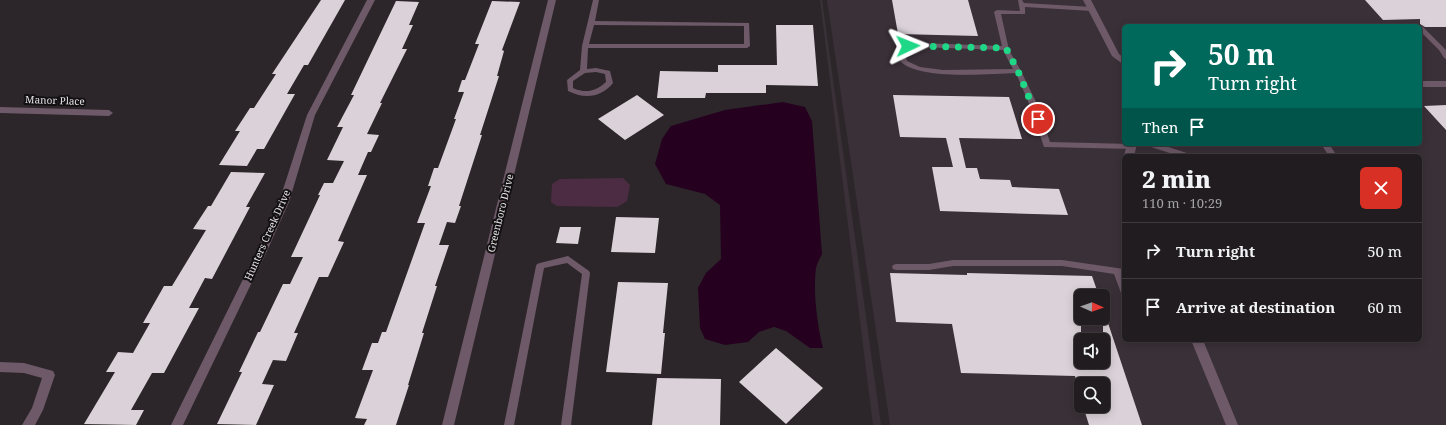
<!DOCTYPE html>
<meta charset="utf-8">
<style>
:root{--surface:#211c20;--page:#292529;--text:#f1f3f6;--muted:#a2a1a5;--line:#3e3a3e}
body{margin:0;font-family:"Noto Serif",serif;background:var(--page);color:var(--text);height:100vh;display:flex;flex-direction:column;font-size:15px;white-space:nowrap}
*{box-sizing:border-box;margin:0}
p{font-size:13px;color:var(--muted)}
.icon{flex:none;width:22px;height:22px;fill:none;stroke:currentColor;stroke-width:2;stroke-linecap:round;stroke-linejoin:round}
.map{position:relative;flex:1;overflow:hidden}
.side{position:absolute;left:1122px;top:154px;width:300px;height:188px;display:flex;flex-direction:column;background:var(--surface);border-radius:6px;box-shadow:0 2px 10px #0003,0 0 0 1px var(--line)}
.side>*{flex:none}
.banner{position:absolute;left:1122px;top:24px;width:300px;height:122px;border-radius:6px;box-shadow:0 2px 10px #0003,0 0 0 1px var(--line);background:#00695c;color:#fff;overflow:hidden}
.needle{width:26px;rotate:92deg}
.fabs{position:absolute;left:1074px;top:289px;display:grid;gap:8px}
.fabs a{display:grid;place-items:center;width:36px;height:36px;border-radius:6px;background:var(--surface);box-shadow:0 2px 10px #0003,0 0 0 1px var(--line);font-size:20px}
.pin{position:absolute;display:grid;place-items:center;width:34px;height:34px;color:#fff;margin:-17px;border:2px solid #fff;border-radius:50%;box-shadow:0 1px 4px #0007}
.me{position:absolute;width:44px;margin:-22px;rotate:88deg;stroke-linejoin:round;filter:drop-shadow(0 0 3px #0008)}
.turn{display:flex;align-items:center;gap:14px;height:84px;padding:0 20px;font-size:18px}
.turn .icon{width:52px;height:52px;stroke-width:2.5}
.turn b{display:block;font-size:28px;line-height:34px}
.then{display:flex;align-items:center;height:38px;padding:0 20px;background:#0003;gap:8px;font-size:15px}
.round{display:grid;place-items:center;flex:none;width:42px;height:42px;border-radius:6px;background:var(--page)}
.summary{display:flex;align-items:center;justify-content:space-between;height:68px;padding:0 20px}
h1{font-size:24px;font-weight:800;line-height:30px}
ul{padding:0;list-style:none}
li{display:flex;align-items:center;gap:12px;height:56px;padding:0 20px;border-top:1px solid var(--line)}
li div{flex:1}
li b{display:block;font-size:15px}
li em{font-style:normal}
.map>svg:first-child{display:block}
.built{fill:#3a3038;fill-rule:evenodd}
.green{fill:#4c2c43}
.water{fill:#26001f}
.building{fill:#dad2d8}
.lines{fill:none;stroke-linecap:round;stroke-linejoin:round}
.lane{fill:#6e5968;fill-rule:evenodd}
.street{fill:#6e5968;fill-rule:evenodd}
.route{stroke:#1fd887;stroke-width:7;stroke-dasharray:0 12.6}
.labels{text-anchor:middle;stroke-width:4;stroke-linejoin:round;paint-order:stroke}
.street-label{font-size:10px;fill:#e6e2e5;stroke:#131012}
</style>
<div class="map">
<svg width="1446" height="425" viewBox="0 0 1446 425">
<rect width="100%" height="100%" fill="#2c262a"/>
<path class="built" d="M 820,0 L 822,0 L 881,425 L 873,425 Z
M 827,0 L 1446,0 L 1446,425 L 890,425 ZM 1124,26 L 1420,26 L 1420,144 L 1124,144 ZM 1124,156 L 1420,156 L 1420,340 L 1124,340 ZM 1081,296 L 1103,296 L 1103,318 L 1081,318 ZM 1081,340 L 1103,340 L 1103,362 L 1081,362 ZM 1081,384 L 1103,384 L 1103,406 L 1081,406 Z"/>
<path class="green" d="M 623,178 L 630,185 L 627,201 L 617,207 L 557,206 L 551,202 L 552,184 L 560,179 Z"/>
<path class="water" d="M 783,102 L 805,107 L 812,121 L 822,254 C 820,258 817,263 816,268 C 813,292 817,324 823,348 L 810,348 L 786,331 L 774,327 L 759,332 L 748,342 L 725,345 L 705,339 L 700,328 L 698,288 L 706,273 L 721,259 L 720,205 L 705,194 L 666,184 L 655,164 L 662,139 L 671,126 L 725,110 Z"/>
<path class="building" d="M 321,0 L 345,0 L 308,65 L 304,65 L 287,94 L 295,94 L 264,149 L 257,149 L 247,166 L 219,165 L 240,131 L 235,131 L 250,108 L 254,108 L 276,74 L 272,74 Z
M 892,0 L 968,0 L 978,36 L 898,34 Z
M 1365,0 L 1446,0 L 1446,27 L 1425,27 L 1420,24 L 1420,19 L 1383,20 Z
M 396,1 L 419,2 L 409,25 L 413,25 L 402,49 L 407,49 L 380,103 L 382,103 L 367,134 L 379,135 L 371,152 L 368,152 L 358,175 L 367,175 L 338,241 L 344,242 L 328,277 L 319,277 L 294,333 L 298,333 L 286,361 L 273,360 L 262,384 L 274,385 L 256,425 L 217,424 L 242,372 L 239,372 L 258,332 L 260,332 L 283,284 L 290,284 L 303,257 L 291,257 L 320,195 L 318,195 L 324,183 L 333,183 L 344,161 L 327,160 L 343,127 L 337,127 L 354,95 L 351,95 Z
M 492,1 L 520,2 L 502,50 L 504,51 L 497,76 L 499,76 L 480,135 L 482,135 L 459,206 L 461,206 L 455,223 L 447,222 L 439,245 L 449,245 L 435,286 L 437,286 L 422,333 L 424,333 L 408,385 L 409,385 L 396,425 L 364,425 L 367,419 L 355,418 L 373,370 L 362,370 L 372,343 L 378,343 L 382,332 L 386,332 L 425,223 L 417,223 L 431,186 L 428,186 L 434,168 L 438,168 L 456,119 L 454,119 L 464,92 L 458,92 L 462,80 L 465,80 L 479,44 L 475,44 Z
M 776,25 L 813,25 L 818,86 L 766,85 L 766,93 L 706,93 L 705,98 L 657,98 L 660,71 L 718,72 L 718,65 L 777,65 Z
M 637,95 L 664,115 L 625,140 L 598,119 Z
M 893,95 L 1009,97 L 1022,139 L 959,138 L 966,168 L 977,168 L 980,179 L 1010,180 L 1012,187 L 1059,189 L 1068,215 L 940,211 L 932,167 L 953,167 L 946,138 L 900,137 Z
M 1446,105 L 1446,130 L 1424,106 Z
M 231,172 L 265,173 L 246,207 L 250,207 L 212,279 L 205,278 L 189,308 L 199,308 L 164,373 L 152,373 L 131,410 L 144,410 L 136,425 L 84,424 L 115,372 L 106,372 L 118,352 L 133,353 L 150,323 L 143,323 L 164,286 L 172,286 L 206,230 L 193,229 L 208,206 L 211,206 Z
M 616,217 L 659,218 L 655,253 L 611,252 Z
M 560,227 L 581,227 L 578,244 L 556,243 Z
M 890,273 L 967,275 L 967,273 L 1092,276 L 1099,296 L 1081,296 L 1081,362 L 1103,362 L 1103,315 L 1105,314 L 1142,425 L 1089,425 L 1083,406 L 1103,406 L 1103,384 L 1077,384 L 1075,376 L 961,373 L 952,324 L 896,322 Z
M 618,282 L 668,283 L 663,333 L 665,333 L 661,374 L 606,372 Z
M 776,348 L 823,388 L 786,424 L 739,382 Z
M 657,378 L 721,379 L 720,425 L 652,425 Z"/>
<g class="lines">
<path class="lane" d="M 593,0 L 599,0 L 595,21 L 749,23 L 750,46 L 747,48 L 588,48 L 587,69 L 596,68 L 610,71 L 613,83 C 601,98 584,99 568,91 L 567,80 L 580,70 L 582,46 ZM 594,25 L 744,26 L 744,44 L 589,44 ZM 596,72 L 605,74 L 606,82 C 596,91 586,94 573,88 L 573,81 L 585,73 Z
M 1018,0 L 1022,0 L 1024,3 L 1092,7 L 1095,9 L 1092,11 L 1025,7 L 1025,14 L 1001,14 L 1009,50 L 1021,71 L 1038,106 L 1050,142 L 1131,144 L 1135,147 L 1134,149 L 1044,147 L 1030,106 L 1016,73 C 989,74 920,80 901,62 L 899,54 C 906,44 907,44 919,43 L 1002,46 L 994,12 L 997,10 L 1020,11 ZM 919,47 L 1003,50 L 1013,69 L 943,70 L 920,67 L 907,61 L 905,54 L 910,48 Z
M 1420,25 L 1422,26 L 1446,50 L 1446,59 L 1444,58 L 1439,50 L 1420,31 L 1420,26 L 1417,26 Z
M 1147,144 L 1159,144 L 1190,154 L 1191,156 L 1179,156 L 1148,146 Z
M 1321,144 L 1329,144 L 1337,156 L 1329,156 Z
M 568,256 L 589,271 L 590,273 L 571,425 L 561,425 L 582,274 L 567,263 L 544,268 L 514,425 L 504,425 L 536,266 L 537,264 L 540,263 Z
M 953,260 L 1062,260 L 1124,269 L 1124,275 L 1123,275 L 1124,294 L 1121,293 L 1114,274 L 1062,266 L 953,266 L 929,270 L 896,270 L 893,269 L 892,267 L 893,265 L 896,264 L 929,264 Z"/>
<path class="street" d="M 367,0 L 375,0 L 315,115 L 289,202 L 267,251 L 183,425 L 171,425 L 257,251 L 279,202 L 307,115 Z
M 548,0 L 556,0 L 454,425 L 442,425 Z
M 1083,0 L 1091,0 L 1119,54 L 1124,58 L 1124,65 L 1112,56 Z
M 1420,81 L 1446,81 L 1446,87 L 1420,87 Z
M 0,107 L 109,110 L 113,113 L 109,116 L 0,113 Z
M 1127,144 L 1137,144 L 1134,156 L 1124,156 Z
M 1191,340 L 1203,340 L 1238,425 L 1226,425 Z
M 0,362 L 24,363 L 53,371 L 55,375 L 43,410 L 35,425 L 22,425 L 32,408 L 42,378 L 24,373 L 0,372 Z"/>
</g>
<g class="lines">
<path class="route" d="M 908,46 L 1006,48 L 1018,71 L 1038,119"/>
</g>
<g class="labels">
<g class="street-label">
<text transform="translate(55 100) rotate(2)" y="4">Manor Place</text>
<text transform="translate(500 213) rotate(-76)" y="4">Greenboro Drive</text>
<text transform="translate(267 235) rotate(-66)" y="4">Hunters Creek Drive</text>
</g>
</g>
</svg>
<div class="fabs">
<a><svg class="needle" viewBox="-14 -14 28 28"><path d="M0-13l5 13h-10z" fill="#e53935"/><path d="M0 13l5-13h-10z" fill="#a2a1a5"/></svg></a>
<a><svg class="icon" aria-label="sound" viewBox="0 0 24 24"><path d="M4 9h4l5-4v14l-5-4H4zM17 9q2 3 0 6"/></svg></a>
<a><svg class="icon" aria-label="search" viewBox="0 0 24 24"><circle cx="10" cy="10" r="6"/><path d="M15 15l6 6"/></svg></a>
</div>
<div class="pin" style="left:1038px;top:119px;background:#d93025"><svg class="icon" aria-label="arrive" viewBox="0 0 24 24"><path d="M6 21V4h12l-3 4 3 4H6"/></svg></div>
<svg class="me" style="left:908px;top:46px" viewBox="-20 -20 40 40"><path d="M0-17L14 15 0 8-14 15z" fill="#1fd887" stroke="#fff" stroke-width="4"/></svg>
<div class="banner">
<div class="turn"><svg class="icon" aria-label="right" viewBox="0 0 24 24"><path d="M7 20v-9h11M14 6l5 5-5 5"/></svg><div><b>50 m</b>Turn right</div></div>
<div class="then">Then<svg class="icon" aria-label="arrive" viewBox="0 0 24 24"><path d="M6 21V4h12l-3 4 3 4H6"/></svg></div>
</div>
<section class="side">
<div class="summary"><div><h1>2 min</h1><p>110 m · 10:29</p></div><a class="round" style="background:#d93025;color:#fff"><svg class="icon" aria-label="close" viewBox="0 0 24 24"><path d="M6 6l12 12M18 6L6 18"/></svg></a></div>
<ul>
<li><svg class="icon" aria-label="right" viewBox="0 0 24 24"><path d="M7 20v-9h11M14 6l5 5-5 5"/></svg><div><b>Turn right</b></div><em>50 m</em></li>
<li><svg class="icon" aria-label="arrive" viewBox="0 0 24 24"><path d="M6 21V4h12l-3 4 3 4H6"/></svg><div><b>Arrive at destination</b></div><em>60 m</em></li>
</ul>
</section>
</div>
